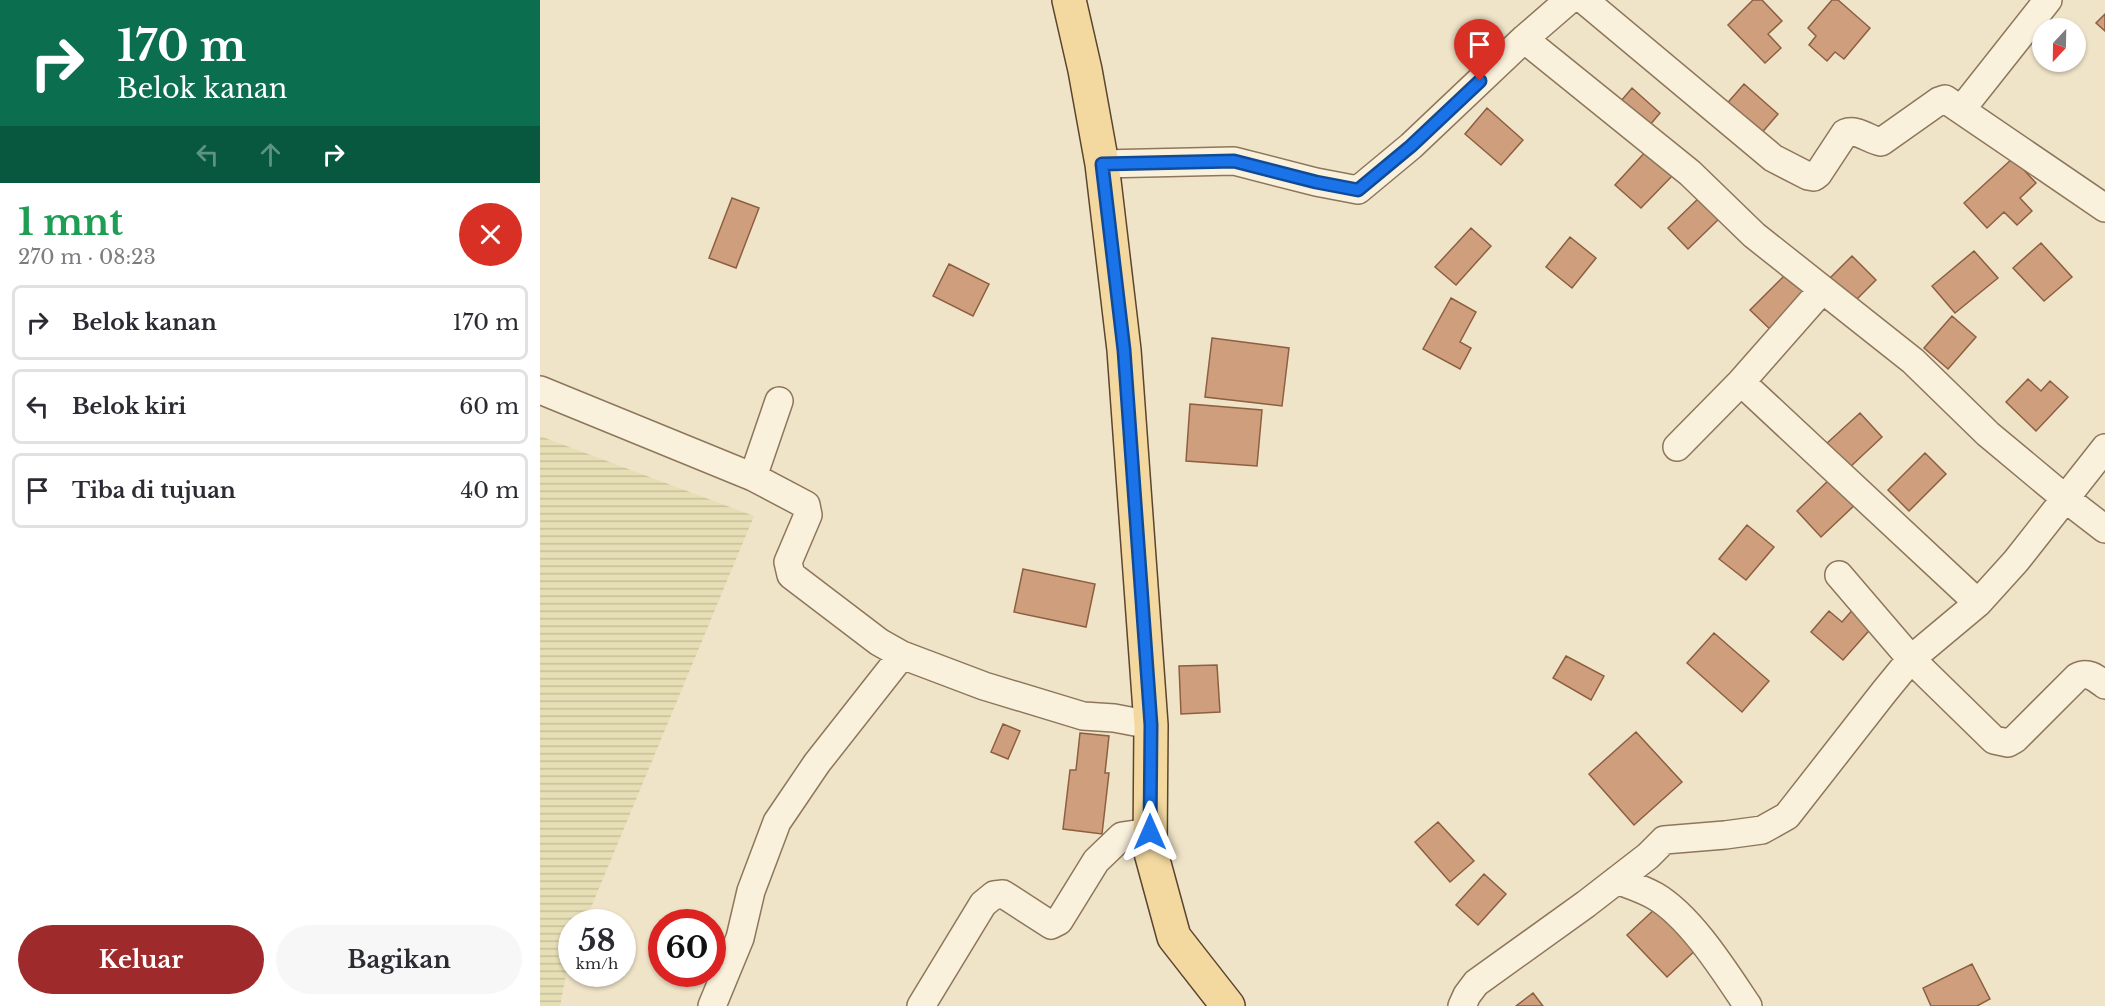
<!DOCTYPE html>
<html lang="id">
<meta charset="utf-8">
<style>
:root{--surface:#fff;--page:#f7f7f7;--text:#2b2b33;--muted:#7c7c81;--line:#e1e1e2;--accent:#9e2a2b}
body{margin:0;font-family:"Libre Baskerville",serif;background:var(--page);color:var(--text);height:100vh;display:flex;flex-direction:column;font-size:22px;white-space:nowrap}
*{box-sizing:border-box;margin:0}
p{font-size:20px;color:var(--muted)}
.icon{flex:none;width:33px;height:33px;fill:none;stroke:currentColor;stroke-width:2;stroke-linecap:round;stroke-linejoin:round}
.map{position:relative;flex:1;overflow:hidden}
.details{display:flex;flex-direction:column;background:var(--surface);width:540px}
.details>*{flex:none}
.top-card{background:#0b6e4f;color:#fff;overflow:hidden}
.needle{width:39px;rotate:202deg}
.tools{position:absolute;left:1492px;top:18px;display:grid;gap:12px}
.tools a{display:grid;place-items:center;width:54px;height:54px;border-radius:50%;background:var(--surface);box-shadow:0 2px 4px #0004;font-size:30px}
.speed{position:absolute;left:18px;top:909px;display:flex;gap:12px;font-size:30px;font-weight:700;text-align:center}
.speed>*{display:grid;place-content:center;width:78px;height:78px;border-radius:50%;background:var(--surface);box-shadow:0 2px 4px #0004;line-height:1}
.speed small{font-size:15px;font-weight:400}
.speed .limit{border:9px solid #d22;background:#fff;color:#111}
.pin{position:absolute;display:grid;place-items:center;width:51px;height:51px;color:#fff;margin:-62px -26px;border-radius:50% 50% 50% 0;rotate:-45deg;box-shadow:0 0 6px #0007}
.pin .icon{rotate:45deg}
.me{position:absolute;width:66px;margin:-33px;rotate:0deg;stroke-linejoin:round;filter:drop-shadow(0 0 4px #0008)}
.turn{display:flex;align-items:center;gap:21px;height:126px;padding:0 18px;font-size:27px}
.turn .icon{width:78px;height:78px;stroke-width:2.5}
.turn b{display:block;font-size:42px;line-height:51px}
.lanes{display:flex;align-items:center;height:57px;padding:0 18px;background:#0003;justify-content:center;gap:30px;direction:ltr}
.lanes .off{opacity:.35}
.round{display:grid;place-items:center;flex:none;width:63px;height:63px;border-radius:32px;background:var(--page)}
.summary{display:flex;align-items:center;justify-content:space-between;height:102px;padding:0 18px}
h1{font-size:36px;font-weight:700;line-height:45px;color:#1e9e55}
.cta{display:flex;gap:12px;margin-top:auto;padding:12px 18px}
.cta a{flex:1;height:69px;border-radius:36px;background:var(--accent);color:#fff;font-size:24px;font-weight:700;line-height:69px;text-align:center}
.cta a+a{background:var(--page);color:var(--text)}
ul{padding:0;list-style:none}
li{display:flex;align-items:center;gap:18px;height:75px;margin:0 12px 9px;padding:0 6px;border:3px solid var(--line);border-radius:9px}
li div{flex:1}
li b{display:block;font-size:22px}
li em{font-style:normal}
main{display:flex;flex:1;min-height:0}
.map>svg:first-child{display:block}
.farmland{fill:url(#farmland-rules)}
.building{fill:#cf9f7d;stroke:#8d5f41;stroke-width:1.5}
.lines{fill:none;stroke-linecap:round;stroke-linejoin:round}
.street-casing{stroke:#8d765c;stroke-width:30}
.primary-casing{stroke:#5b4430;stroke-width:36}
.street{stroke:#faf1dc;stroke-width:27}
.primary{stroke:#f3d9a0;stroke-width:33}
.route-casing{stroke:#114b97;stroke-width:15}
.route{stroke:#1a73e8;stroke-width:10}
</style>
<main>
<section class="details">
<div class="top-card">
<div class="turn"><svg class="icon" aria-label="right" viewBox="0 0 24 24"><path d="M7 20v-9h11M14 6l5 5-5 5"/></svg><div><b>170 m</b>Belok kanan</div></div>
<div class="lanes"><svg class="icon off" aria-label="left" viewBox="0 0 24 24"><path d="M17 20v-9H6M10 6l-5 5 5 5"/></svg><svg class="icon off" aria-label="ahead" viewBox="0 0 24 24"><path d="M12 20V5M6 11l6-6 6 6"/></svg><svg class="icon" aria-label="right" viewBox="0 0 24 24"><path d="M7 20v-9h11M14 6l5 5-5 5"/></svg></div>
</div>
<div class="summary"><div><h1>1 mnt</h1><p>270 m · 08:23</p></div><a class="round" style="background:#d93025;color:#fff"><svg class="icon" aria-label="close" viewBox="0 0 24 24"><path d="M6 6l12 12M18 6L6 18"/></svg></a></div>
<ul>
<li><svg class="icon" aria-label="right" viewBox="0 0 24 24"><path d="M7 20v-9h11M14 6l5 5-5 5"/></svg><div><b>Belok kanan</b></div><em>170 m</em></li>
<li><svg class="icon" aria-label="left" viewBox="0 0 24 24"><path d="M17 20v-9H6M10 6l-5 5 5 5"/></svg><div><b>Belok kiri</b></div><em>60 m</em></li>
<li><svg class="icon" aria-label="arrive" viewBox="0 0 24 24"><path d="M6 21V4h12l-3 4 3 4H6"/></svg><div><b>Tiba di tujuan</b></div><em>40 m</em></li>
</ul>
<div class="cta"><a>Keluar</a><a>Bagikan</a></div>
</section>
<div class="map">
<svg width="1565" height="1006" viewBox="0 0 1565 1006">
<defs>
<pattern id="farmland-rules" width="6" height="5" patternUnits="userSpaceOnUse" patternTransform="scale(1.5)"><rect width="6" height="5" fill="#e6deb5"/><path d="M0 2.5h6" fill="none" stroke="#c6bf9b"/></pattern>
</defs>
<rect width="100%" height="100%" fill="#f0e4c8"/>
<path class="farmland" d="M 0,436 L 214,516 L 45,922 L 32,922 L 31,955 L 28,965 L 20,1006 L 0,1006 Z"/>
<path class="building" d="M 1213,0 L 1222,0 L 1242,21 L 1228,34 L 1241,48 L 1225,63 L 1188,25 Z
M 1292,0 L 1298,0 L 1330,28 L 1304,59 L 1295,52 L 1287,61 L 1269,45 L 1276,36 L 1268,28 Z
M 1565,14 L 1565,31 L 1556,23 Z
M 1204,84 L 1238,114 L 1219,136 L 1184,107 Z
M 1092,88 L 1120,113 L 1104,132 L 1075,108 Z
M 947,108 L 983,140 L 961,165 L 925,134 Z
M 1107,150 L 1133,175 L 1101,208 L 1075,185 Z
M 1473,158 L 1496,183 L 1480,198 L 1492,211 L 1477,225 L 1464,212 L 1447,228 L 1424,203 Z
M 1161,196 L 1181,217 L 1148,249 L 1128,228 Z
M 192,198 L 219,208 L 196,268 L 169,258 Z
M 931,228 L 951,246 L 916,285 L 895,267 Z
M 1030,237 L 1056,258 L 1032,288 L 1006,267 Z
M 1501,243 L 1532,277 L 1504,301 L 1473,268 Z
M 1434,251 L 1458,278 L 1415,313 L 1392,286 Z
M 1312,256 L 1336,280 L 1314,302 L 1290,278 Z
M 409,264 L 449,284 L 433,316 L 393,296 Z
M 1249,271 L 1273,295 L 1234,333 L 1210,310 Z
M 911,298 L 936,312 L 920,342 L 931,348 L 920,369 L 883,349 Z
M 1412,316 L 1436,337 L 1408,369 L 1384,348 Z
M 672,338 L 749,348 L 742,406 L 665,397 Z
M 1488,379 L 1501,391 L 1510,381 L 1528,397 L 1496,431 L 1466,402 Z
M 650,404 L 722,410 L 717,466 L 646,461 Z
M 1320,413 L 1342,437 L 1308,469 L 1286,444 Z
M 1385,453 L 1406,474 L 1369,511 L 1348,490 Z
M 1294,475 L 1319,501 L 1281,537 L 1257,511 Z
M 1207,525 L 1234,547 L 1206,580 L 1179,559 Z
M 483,569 L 555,584 L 546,627 L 474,612 Z
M 1315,607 L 1335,624 L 1303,660 L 1271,632 L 1289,611 L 1302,622 Z
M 1174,633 L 1229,681 L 1202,712 L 1147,663 Z
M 1026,656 L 1064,676 L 1051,700 L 1013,678 Z
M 677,665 L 680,712 L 641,714 L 639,666 Z
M 463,724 L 480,731 L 468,759 L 451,752 Z
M 1096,732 L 1142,782 L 1094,825 L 1049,774 Z
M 540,733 L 569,736 L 565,773 L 569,773 L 562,834 L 523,829 L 530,770 L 536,770 Z
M 898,822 L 934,861 L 910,882 L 875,842 Z
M 944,874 L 966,894 L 938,925 L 916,905 Z
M 1116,908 L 1161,945 L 1127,977 L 1087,935 Z
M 1432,964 L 1450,999 L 1437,1006 L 1391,1006 L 1383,988 Z
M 993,993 L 1003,1006 L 976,1006 Z"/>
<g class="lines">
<g class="street-casing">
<path id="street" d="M 1044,0 L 1233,158 L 1268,176 L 1274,177 L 1278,174 L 1305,133 C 1317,128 1329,140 1341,142 L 1399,101 L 1405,99 L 1565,208
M 984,39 L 1150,173 L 1214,235 L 1373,361 L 1448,434 L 1526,499 L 1565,529
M 1421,110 L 1508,0
M 562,164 L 694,161 L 776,182 L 818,190 L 871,146 L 984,39 L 1029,0
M 1201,382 L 1438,603
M 0,390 L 213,477 L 266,505 L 268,515 L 248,562 L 251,575 L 339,642 L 362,655 L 444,686 L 543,716 L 574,718 L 611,725
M 1137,447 L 1201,382 L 1282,290
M 213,477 L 239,401
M 1299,575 L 1371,659 L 1454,740 L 1468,743 L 1475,739 L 1537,677 C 1548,671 1556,678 1565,685
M 1077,880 C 1090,885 1103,889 1115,896 C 1151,917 1185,972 1208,1006
M 172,1006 L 200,938 L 211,891 L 237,822 L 277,763 L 362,655
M 381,1006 L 443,904 L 454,895 L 463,894 L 511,925 L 519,921 L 556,861 L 582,836 L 610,832
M 922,1006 L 927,995 L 936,983 L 1046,904 L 1108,856 L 1124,840 L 1185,835 L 1222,830 L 1247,816 L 1344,692 L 1371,659 L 1438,603 L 1476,561 L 1565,448"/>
</g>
<g class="primary-casing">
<path id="primary" d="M 529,0 L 545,70 L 562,164 L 584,350 L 611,725 L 610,849 L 634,937 L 688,1006"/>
</g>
<use href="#street" class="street"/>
<use href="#primary" class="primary"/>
</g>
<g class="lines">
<g class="route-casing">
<path id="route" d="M 610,832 L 611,725 L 584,350 L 562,164 L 694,161 L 776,182 L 818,190 L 871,146 L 940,81"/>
</g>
<use href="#route" class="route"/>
</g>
</svg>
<div class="tools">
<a><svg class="needle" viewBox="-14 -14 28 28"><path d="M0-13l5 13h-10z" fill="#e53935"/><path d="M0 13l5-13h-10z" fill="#7c7c81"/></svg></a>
</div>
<div class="speed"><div>58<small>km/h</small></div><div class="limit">60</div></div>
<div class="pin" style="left:940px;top:81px;background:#d93025"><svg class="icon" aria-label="arrive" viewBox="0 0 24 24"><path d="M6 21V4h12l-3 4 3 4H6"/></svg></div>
<svg class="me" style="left:610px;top:832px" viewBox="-20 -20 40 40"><path d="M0-17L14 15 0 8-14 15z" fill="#1a73e8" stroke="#fff" stroke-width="4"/></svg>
</div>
</main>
